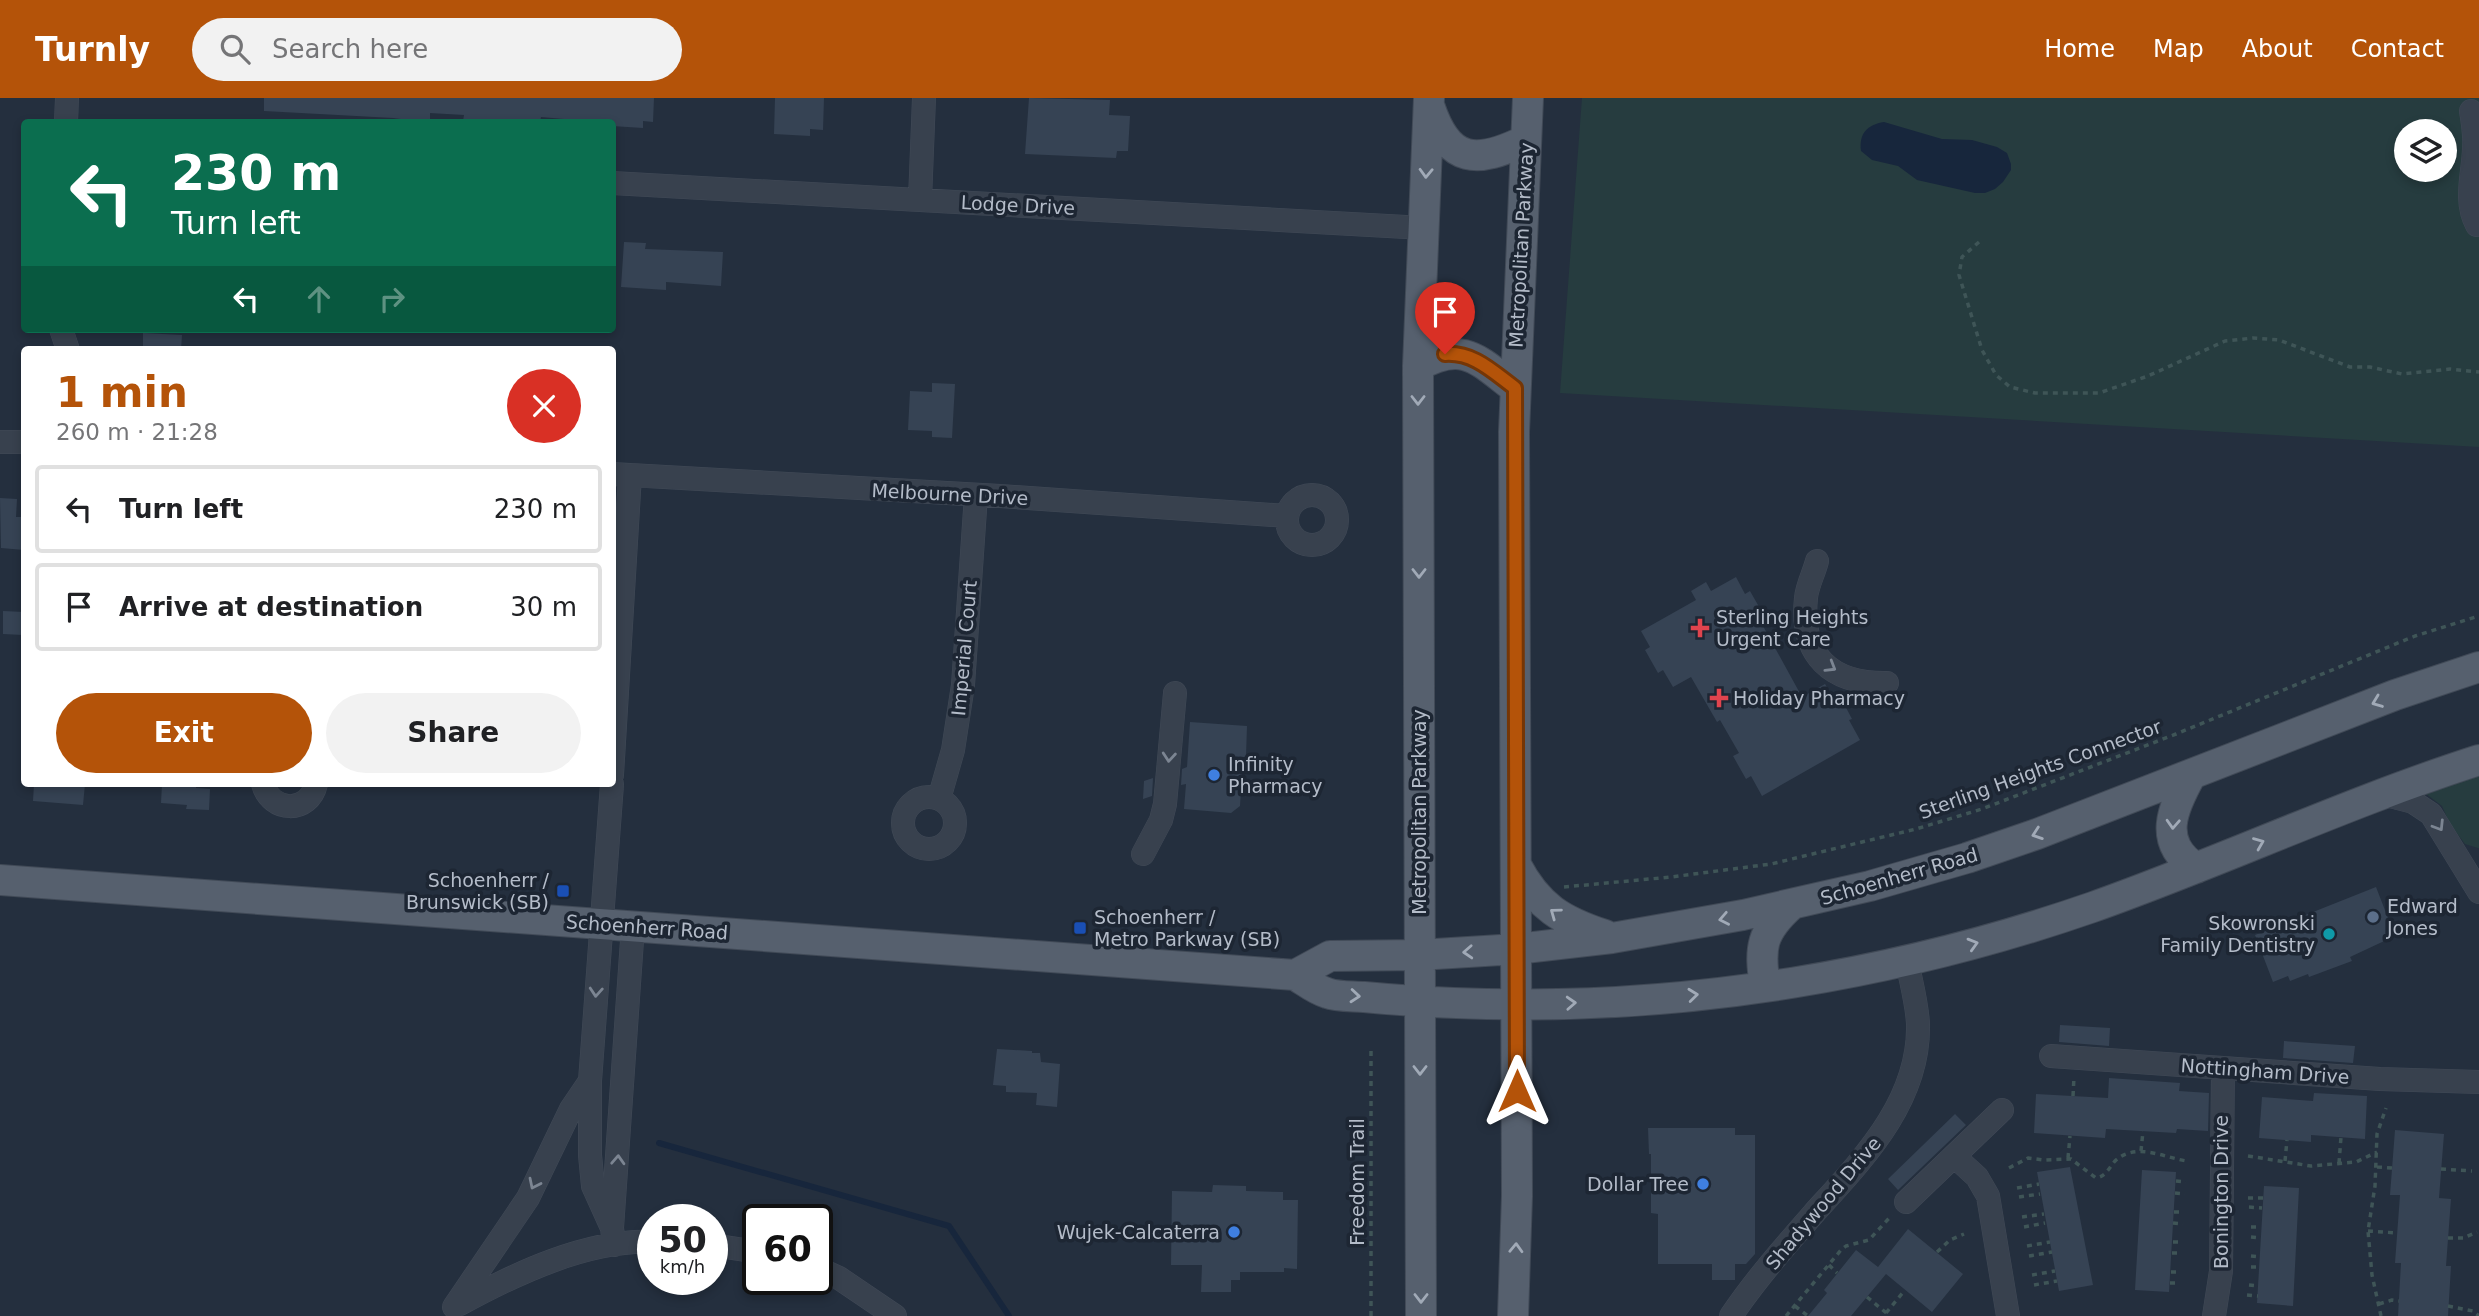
<!DOCTYPE html>
<meta charset="utf-8">
<style>
:root{--surface:#fff;--page:#f2f2f2;--text:#202124;--muted:#757577;--line:#e0e0e0;--accent:#b45309}
body{margin:0;font-family:"DejaVu Sans",sans-serif;background:var(--page);color:var(--text);height:100vh;display:flex;flex-direction:column;font-size:26px;white-space:nowrap}
*{box-sizing:border-box;margin:0}
p{font-size:23px;color:var(--muted)}
.icon{flex:none;width:38px;height:38px;fill:none;stroke:currentColor;stroke-width:2;stroke-linecap:round;stroke-linejoin:round}
.map{position:relative;flex:1;overflow:hidden}
.side{position:absolute;left:21px;top:248px;width:595px;height:441px;display:flex;flex-direction:column;background:var(--surface);border-radius:7px;box-shadow:0 4px 10px #0003}
.side>*{flex:none}
.banner{position:absolute;left:21px;top:21px;width:595px;height:214px;border-radius:7px;box-shadow:0 4px 10px #0003;background:#0b6e4f;color:#fff;overflow:hidden}
.tools{position:absolute;left:2394px;top:21px;display:grid;gap:14px}
.tools a{display:grid;place-items:center;width:63px;height:63px;border-radius:50%;background:var(--surface);box-shadow:0 4px 10px #0003;font-size:35px}
.speed{position:absolute;left:637px;top:1106px;display:flex;gap:14px;font-size:35px;font-weight:700;text-align:center}
.speed>*{display:grid;place-content:center;width:91px;height:91px;border-radius:50%;background:var(--surface);box-shadow:0 4px 10px #0003;line-height:1}
.speed small{font-size:18px;font-weight:400}
.speed .limit{border:4px solid #111;border-radius:10px;background:#fff;color:#111}
.pin{position:absolute;display:grid;place-items:center;width:60px;height:60px;color:#fff;margin:-72px -30px;border-radius:50% 50% 50% 0;rotate:-45deg;box-shadow:0 0 7px #0007}
.pin .icon{rotate:45deg}
.me{position:absolute;width:77px;margin:-38px;rotate:0deg;stroke-linejoin:round;filter:drop-shadow(0 0 5px #0008)}
.turn{display:flex;align-items:center;gap:24px;height:147px;padding:0 35px;font-size:32px}
.turn .icon{width:91px;height:91px;stroke-width:2.5}
.turn b{display:block;font-size:49px;line-height:60px}
.lanes{display:flex;align-items:center;height:66px;padding:0 35px;background:#0003;justify-content:center;gap:35px;direction:ltr}
.lanes .off{opacity:.35}
.round{display:grid;place-items:center;flex:none;width:74px;height:74px;border-radius:37px;background:var(--page)}
.headline{display:flex;align-items:center;justify-content:space-between;height:119px;padding:0 35px}
h1{font-size:42px;font-weight:800;line-height:52px;color:var(--accent)}
.action{display:flex;gap:14px;margin-top:auto;padding:14px 35px}
.action a{flex:1;height:80px;border-radius:42px;background:var(--accent);color:#fff;font-size:28px;font-weight:800;line-height:80px;text-align:center}
.action a+a{background:var(--page);color:var(--text)}
ul{padding:0;list-style:none}
li{display:flex;align-items:center;gap:21px;height:88px;margin:0 14px 10px;padding:0 21px;border:4px solid var(--line);border-radius:7px}
li div{flex:1}
li b{display:block;font-size:26px}
li em{font-style:normal}
header{display:flex;align-items:center;gap:42px;box-sizing:border-box;height:98px;padding:0 35px;background:var(--accent);color:#fff}
header strong{font-size:33px}
nav{display:flex;gap:38px;margin-inline-start:auto;font-size:24px}
.search{width:490px;height:63px;background:var(--page);display:flex;align-items:center;gap:18px;box-sizing:border-box;padding:0 24px;border-radius:38px;color:var(--muted);font-size:26px}
.map>svg:first-child{display:block}
.green{fill:#263c3f;fill-rule:evenodd}
.water{fill:#17263c}
.lines{fill:none;stroke-linecap:round;stroke-linejoin:round}
.stream{stroke:#17263c;stroke-width:6}
.building{fill:#364354}
.minor-casing{stroke:#414a57;stroke-width:24}
.major-casing{stroke:#414a57;stroke-width:32}
.path{stroke:#3f5557;stroke-width:3.5;stroke-dasharray:5 5;stroke-linecap:butt}
.minor{stroke:#38414e;stroke-width:23}
.major{stroke:#56606e;stroke-width:30}
.oneway{stroke:#a1aab7}
.oneway2{stroke:#7c8592}
.route-casing{stroke:#753606;stroke-width:18}
.route{stroke:#b45309;stroke-width:12}
.health-dot{fill:#e0444e;stroke:#1d2633;stroke-width:2.5}
.shop-dot{fill:#3f7fe0;stroke:#1d2633;stroke-width:2.5}
.transit-dot{fill:#1a4fb4;stroke:#1d2633;stroke-width:2.5}
.service-dot{fill:#5c6f8a;stroke:#1d2633;stroke-width:2.5}
.culture-dot{fill:#0f9aa8;stroke:#1d2633;stroke-width:2.5}
.labels{text-anchor:middle;stroke-width:7;stroke-linejoin:round;paint-order:stroke}
.street-label{font-size:19px;fill:#b4bcc9;stroke:#1d2633}
.poi-label{font-size:19px;fill:#b4bcc9;stroke:#1d2633;text-anchor:start}
</style>
<header>
<strong>Turnly</strong>
<div class="search"><svg class="icon" aria-label="search" viewBox="0 0 24 24"><circle cx="10" cy="10" r="6"/><path d="M15 15l6 6"/></svg>Search here</div>
<nav><a>Home</a><a>Map</a><a>About</a><a>Contact</a></nav>
</header>
<div class="map">
<svg width="2479" height="1218" viewBox="0 0 2479 1218">
<rect width="100%" height="100%" fill="#242f3e"/>
<path class="green" d="M 1582,0 L 2479,0 L 2479,349 L 1560,295 ZM 2406,33 L 2445,33 L 2445,72 L 2406,72 Z
M 2479,675 L 2479,750 L 2478,750 L 2465,746 L 2450,726 L 2442,708 L 2425,695 Z"/>
<path class="water" d="M 1884,24 L 1942,41 L 1972,42 L 1997,49 L 2007,55 L 2011,66 L 2011,72 L 2003,84 L 1995,91 L 1985,95 L 1975,95 L 1917,82 L 1898,68 L 1872,62 L 1861,53 C 1859,35 1867,27 1884,24 Z"/>
<g class="lines">
<path class="stream" d="M 659,1045 L 949,1128 L 1009,1218"/>
</g>
<path class="building" d="M 264,0 L 654,0 L 653,24 L 643,23 L 643,30 L 612,28 L 612,24 L 575,24 L 575,22 L 541,19 L 540,24 L 485,22 L 485,24 L 463,23 L 464,17 L 430,15 L 430,24 L 408,24 L 408,22 L 393,20 L 264,13 Z
M 775,0 L 824,0 L 823,32 L 810,31 L 810,38 L 774,36 Z
M 1029,0 L 1110,2 L 1109,17 L 1130,18 L 1128,53 L 1117,53 L 1116,60 L 1025,56 Z
M 624,144 L 646,145 L 645,151 L 723,154 L 721,188 L 666,184 L 666,192 L 621,189 Z
M 143,235 L 182,237 L 181,252 L 143,252 Z
M 932,285 L 955,286 L 952,340 L 932,339 L 932,333 L 908,332 L 910,293 L 932,294 Z
M 0,400 L 17,401 L 16,419 L 24,419 L 24,452 L 1,450 Z
M 1736,479 L 1745,496 L 1750,493 L 1762,514 L 1757,517 L 1802,599 L 1825,586 L 1834,601 L 1840,598 L 1852,621 L 1849,622 L 1860,642 L 1762,698 L 1751,678 L 1746,681 L 1733,658 L 1739,655 L 1720,622 L 1717,624 L 1691,579 L 1673,589 L 1663,572 L 1658,575 L 1645,552 L 1650,549 L 1641,533 L 1696,502 L 1691,493 L 1706,484 L 1711,493 Z
M 3,513 L 24,514 L 23,537 L 3,536 Z
M 1190,624 L 1247,628 L 1246,658 L 1243,660 L 1240,708 L 1231,715 L 1184,711 L 1186,686 L 1181,687 L 1182,671 L 1187,669 Z
M 1153,680 L 1152,698 L 1143,701 L 1144,683 Z
M 34,686 L 85,686 L 83,707 L 33,703 Z
M 162,686 L 196,686 L 196,690 L 210,691 L 209,712 L 186,711 L 187,707 L 161,705 Z
M 2376,789 L 2395,838 L 2350,859 L 2352,863 L 2309,879 L 2308,876 L 2290,883 L 2288,878 L 2273,884 L 2255,837 Z
M 2060,927 L 2110,930 L 2109,948 L 2059,944 Z
M 2284,943 L 2355,948 L 2353,965 L 2283,960 Z
M 997,951 L 1032,953 L 1032,955 L 1040,955 L 1041,964 L 1060,966 L 1057,1009 L 1036,1007 L 1037,995 L 1006,994 L 1006,988 L 993,987 Z
M 2109,980 L 2180,985 L 2179,993 L 2209,995 L 2208,1033 L 2177,1031 L 2176,1035 L 2106,1031 L 2105,1040 L 2034,1035 L 2036,996 L 2108,1000 Z
M 2314,995 L 2367,998 L 2365,1041 L 2311,1037 L 2311,1044 L 2259,1040 L 2262,999 L 2313,1003 Z
M 1955,1016 L 1966,1027 L 1898,1092 L 1888,1081 Z
M 1648,1030 L 1735,1030 L 1735,1037 L 1755,1037 L 1755,1156 L 1746,1166 L 1735,1166 L 1735,1182 L 1712,1182 L 1712,1166 L 1658,1166 L 1658,1116 L 1651,1115 L 1651,1056 L 1649,1056 Z
M 2395,1032 L 2444,1036 L 2439,1100 L 2451,1101 L 2446,1168 L 2451,1168 L 2448,1218 L 2398,1218 L 2401,1165 L 2395,1165 L 2400,1097 L 2390,1097 Z
M 2070,1069 L 2093,1187 L 2059,1193 L 2037,1074 Z
M 2142,1072 L 2176,1074 L 2169,1194 L 2135,1192 Z
M 1213,1087 L 1246,1088 L 1246,1093 L 1283,1094 L 1283,1102 L 1298,1102 L 1297,1171 L 1284,1170 L 1284,1174 L 1240,1174 L 1240,1182 L 1231,1182 L 1231,1194 L 1201,1194 L 1202,1167 L 1171,1167 L 1172,1093 L 1212,1094 Z
M 2264,1088 L 2299,1090 L 2293,1208 L 2257,1205 Z
M 1908,1131 L 1963,1176 L 1932,1214 L 1886,1176 L 1851,1218 L 1808,1218 L 1827,1195 L 1824,1192 L 1856,1152 L 1878,1169 Z"/>
<g class="lines">
<g class="minor-casing">
<path id="minor" d="M 2471,13 C 2473,25 2475,38 2474,51 C 2473,77 2464,103 2477,127
M 66,24 L 67,0
M 612,85 L 1424,130
M 920,102 L 924,0
M 61,231 L 68,252
M 0,344 L 24,344
M 612,376 L 1000,398 L 1287,418
M1287 422a25 25 0 1 1 50 0a25 25 0 1 1-50 0Z
M 1817,463 C 1814,475 1807,488 1806,500 C 1800,558 1831,586 1887,585
M 612,677 L 630,377
M 263,686 C 271,715 309,716 316,686
M 2382,696 L 2413,704 L 2431,716 L 2479,794
M903 725a26 26 0 1 1 52 0a26 26 0 1 1-52 0Z
M 939,701 L 953,652 L 963,587 L 976,397
M 1143,756 L 1161,722 L 1165,706 L 1175,595
M 2051,958 L 2380,981 L 2479,984
M 1954,1058 L 1977,1079 L 1988,1098 L 2008,1218
M 1906,1104 L 2002,1012
M 612,1130 L 593,1088 L 590,1057 L 590,983 L 612,686
M 614,1147 L 612,1130 L 633,828
M 712,1147 L 758,1154
M 817,1170 L 839,1180 L 895,1218
M 460,1206 C 515,1176 588,1141 653,1144
M 454,1209 L 528,1100 L 571,1011 L 590,983
M 1731,1218 C 1756,1181 1786,1147 1815,1114 C 1863,1061 1920,1003 1918,926 C 1917,905 1911,884 1907,863
M 2214,1218 L 2221,1173 L 2223,970"/>
</g>
<g class="major-casing">
<path id="major" d="M 1430,10 C 1449,66 1477,66 1526,42
M 1418,268 C 1464,242 1478,262 1515,290
M 2191,677 C 2172,711 2157,744 2196,770
M 1516,767 C 1538,809 1562,823 1605,837
M 0,782 L 1295,877 C 1305,883 1316,892 1327,895 C 1338,899 1352,898 1364,899 C 1405,903 1446,905 1487,906 C 1691,911 1900,876 2093,809 C 2223,763 2348,704 2479,662
M 1295,877 L 1330,858 L 1419,857 L 1517,851 L 1612,840 L 1743,817 L 1870,788 L 1967,760 L 2037,736 L 2395,597 L 2479,569
M 1765,888 C 1759,850 1761,834 1791,807
M 1421,1218 L 1418,268 L 1429,0
M 1513,1218 L 1517,1098 L 1514,334 L 1528,0"/>
</g>
<path class="path" d="M 1979,144 L 1962,159 L 1959,177 L 1982,252 L 1996,277 L 2010,289 L 2035,295 L 2099,295 L 2148,278 L 2225,243 L 2253,240 L 2279,242 L 2350,269 L 2370,269 L 2402,276 L 2450,271 L 2479,274
M 1564,789 L 1671,779 L 1771,766 L 1916,731 L 1982,711 L 2176,636 L 2415,538 L 2479,518
M 2073,998 L 2074,979
M 2141,1053 L 2143,1033
M 2248,1058 L 2311,1068 L 2356,1064 L 2377,1054
M 2068,1060 L 2070,1038
M 2285,1063 L 2287,1042
M 2339,1065 L 2341,1039
M 2377,1069 L 2392,1070
M 2009,1070 L 2028,1060 L 2044,1062 L 2071,1061 L 2096,1080 C 2107,1078 2109,1069 2116,1062 C 2137,1044 2165,1060 2187,1063
M 2441,1071 L 2472,1073
M 2176,1083 L 2186,1084
M 2017,1090 L 2039,1086
M 2175,1095 L 2185,1096
M 2019,1099 L 2040,1096
M 2248,1100 L 2263,1100
M 2249,1109 L 2262,1110
M 2174,1114 L 2184,1114
M 2022,1119 L 2044,1116
M 2173,1125 L 2183,1126
M 2024,1129 L 2045,1125
M 2251,1129 L 2260,1129
M 2368,1133 L 2397,1135
M 2251,1139 L 2260,1140
M 2448,1140 L 2463,1140 L 2477,1134
M 2173,1144 L 2182,1144
M 2027,1148 L 2050,1144
M 1937,1154 L 1950,1142 L 1964,1136
M 2172,1155 L 2182,1155
M 2029,1158 L 2052,1154
M 2251,1158 L 2261,1159
M 1829,1167 L 1837,1175
M 2251,1169 L 2260,1169
M 2171,1174 L 2180,1174
M 2032,1177 L 2055,1173
M 2170,1185 L 2180,1185
M 2034,1187 L 2057,1183
M 2249,1187 L 2258,1188
M 2247,1197 L 2258,1198
M 1867,1199 L 1890,1218
M 2379,1206 L 2392,1202 L 2399,1203
M 1795,1208 L 1808,1218
M 2448,1208 L 2473,1213 L 2479,1218
M 1886,1215 L 1905,1192
M 1371,1218 L 1371,950
M 1786,1218 L 1841,1152 L 1846,1148 L 1869,1142 L 1892,1117
M 2381,1218 L 2372,1177 L 2368,1133 L 2375,1088 L 2377,1036 L 2386,1010"/>
<use href="#minor" class="minor"/>
<use href="#major" class="major"/>
</g>
<defs><path id="oneway-chevron" d="M-2-3.5L2.5 0L-2 3.5" fill="none" stroke-width="1.6" stroke-linecap="round" stroke-linejoin="round" transform="scale(1.75)"/></defs>
<g class="oneway">
<use href="#oneway-chevron" transform="translate(1426 75) rotate(92)"/>
<use href="#oneway-chevron" transform="translate(1418 302) rotate(90)"/>
<use href="#oneway-chevron" transform="translate(1419 475) rotate(90)"/>
<use href="#oneway-chevron" transform="translate(2377 604) rotate(159)"/>
<use href="#oneway-chevron" transform="translate(2173 726) rotate(93)"/>
<use href="#oneway-chevron" transform="translate(2037 736) rotate(161)"/>
<use href="#oneway-chevron" transform="translate(2259 745) rotate(-22)"/>
<use href="#oneway-chevron" transform="translate(1555 815) rotate(-144)"/>
<use href="#oneway-chevron" transform="translate(1724 821) rotate(169)"/>
<use href="#oneway-chevron" transform="translate(1973 846) rotate(-16)"/>
<use href="#oneway-chevron" transform="translate(1468 854) rotate(177)"/>
<use href="#oneway-chevron" transform="translate(1693 897) rotate(-6)"/>
<use href="#oneway-chevron" transform="translate(1355 898) rotate(5)"/>
<use href="#oneway-chevron" transform="translate(1571 905) rotate(-3)"/>
<use href="#oneway-chevron" transform="translate(1420 972) rotate(90)"/>
<use href="#oneway-chevron" transform="translate(1516 1150) rotate(-88)"/>
<use href="#oneway-chevron" transform="translate(1421 1200) rotate(90)"/>
</g>
<g class="oneway2">
<use href="#oneway-chevron" transform="translate(1831 569) rotate(31)"/>
<use href="#oneway-chevron" transform="translate(1169 659) rotate(95)"/>
<use href="#oneway-chevron" transform="translate(2439 728) rotate(58)"/>
<use href="#oneway-chevron" transform="translate(596 894) rotate(94)"/>
<use href="#oneway-chevron" transform="translate(618 1062) rotate(-87)"/>
<use href="#oneway-chevron" transform="translate(534 1086) rotate(116)"/>
</g>
<g class="lines">
<g class="route-casing">
<path id="route" d="M 1445,256 C 1474,254 1493,274 1515,290 L 1517,993"/>
</g>
<use href="#route" class="route"/>
</g>
<g class="health-dot">
<path d="M1696.5 519.5h7v7h7v7h-7v7h-7v-7h-7v-7h7z"/>
<path d="M1715.5 589.5h7v7h7v7h-7v7h-7v-7h-7v-7h7z"/>
</g>
<g class="shop-dot">
<circle cx="1214" cy="677" r="7"/>
<circle cx="1703" cy="1086" r="7"/>
<circle cx="1234" cy="1134" r="7"/>
</g>
<g class="transit-dot">
<rect x="556" y="786" width="14" height="14" rx="3.5"/>
<rect x="1073" y="823" width="14" height="14" rx="3.5"/>
</g>
<circle class="service-dot" cx="2373" cy="819" r="7"/>
<circle class="culture-dot" cx="2329" cy="836" r="7"/>
<g class="labels">
<g class="street-label">
<text transform="translate(1018 107) rotate(3)" y="7">Lodge Drive</text>
<text transform="translate(1521 147) rotate(-87)" y="7">Metropolitan Parkway</text>
<text transform="translate(950 396) rotate(3)" y="7">Melbourne Drive</text>
<text transform="translate(964 550) rotate(-85)" y="7">Imperial Court</text>
<text transform="translate(2040 671) rotate(-20)" y="7">Sterling Heights Connector</text>
<text transform="translate(1419 714) rotate(-90)" y="7">Metropolitan Parkway</text>
<text transform="translate(1899 778) rotate(-16)" y="7">Schoenherr Road</text>
<text transform="translate(647 829) rotate(4)" y="7">Schoenherr Road</text>
<text transform="translate(2265 973) rotate(4)" y="7">Nottingham Drive</text>
<text transform="translate(1357 1084) rotate(-90)" y="7">Freedom Trail</text>
<text transform="translate(2221 1094) rotate(-90)" y="7">Bonington Drive</text>
<text transform="translate(1823 1105) rotate(-50)" y="7">Shadywood Drive</text>
</g>
<g class="poi-label">
<text x="1716" y="526">Sterling Heights<tspan x="1716" dy="22">Urgent Care</tspan></text>
<text x="1733" y="607">Holiday Pharmacy</text>
<text x="1228" y="673">Infinity<tspan x="1228" dy="22">Pharmacy</tspan></text>
<text x="549" y="789" text-anchor="end">Schoenherr /<tspan x="549" dy="22">Brunswick (SB)</tspan></text>
<text x="2387" y="815">Edward<tspan x="2387" dy="22">Jones</tspan></text>
<text x="1094" y="826">Schoenherr /<tspan x="1094" dy="22">Metro Parkway (SB)</tspan></text>
<text x="2315" y="832" text-anchor="end">Skowronski<tspan x="2315" dy="22">Family Dentistry</tspan></text>
<text x="1689" y="1093" text-anchor="end">Dollar Tree</text>
<text x="1220" y="1141" text-anchor="end">Wujek-Calcaterra</text>
</g>
</g>
</svg>
<div class="tools">
<a><svg class="icon" aria-label="layers" viewBox="0 0 24 24"><path d="M12 4l9 5-9 5-9-5zM3 14l9 5 9-5"/></svg></a>
</div>
<div class="speed"><div>50<small>km/h</small></div><div class="limit">60</div></div>
<div class="pin" style="left:1445px;top:256px;background:#d93025"><svg class="icon" aria-label="arrive" viewBox="0 0 24 24"><path d="M6 21V4h12l-3 4 3 4H6"/></svg></div>
<svg class="me" style="left:1517px;top:993px" viewBox="-20 -20 40 40"><path d="M0-17L14 15 0 8-14 15z" fill="#b45309" stroke="#fff" stroke-width="4"/></svg>
<div class="banner">
<div class="turn"><svg class="icon" aria-label="left" viewBox="0 0 24 24"><path d="M17 20v-9H6M10 6l-5 5 5 5"/></svg><div><b>230 m</b>Turn left</div></div>
<div class="lanes"><svg class="icon" aria-label="left" viewBox="0 0 24 24"><path d="M17 20v-9H6M10 6l-5 5 5 5"/></svg><svg class="icon off" aria-label="ahead" viewBox="0 0 24 24"><path d="M12 20V5M6 11l6-6 6 6"/></svg><svg class="icon off" aria-label="right" viewBox="0 0 24 24"><path d="M7 20v-9h11M14 6l5 5-5 5"/></svg></div>
</div>
<section class="side">
<div class="headline"><div><h1>1 min</h1><p>260 m · 21:28</p></div><a class="round" style="background:#d93025;color:#fff"><svg class="icon" aria-label="close" viewBox="0 0 24 24"><path d="M6 6l12 12M18 6L6 18"/></svg></a></div>
<ul>
<li><svg class="icon" aria-label="left" viewBox="0 0 24 24"><path d="M17 20v-9H6M10 6l-5 5 5 5"/></svg><div><b>Turn left</b></div><em>230 m</em></li>
<li><svg class="icon" aria-label="arrive" viewBox="0 0 24 24"><path d="M6 21V4h12l-3 4 3 4H6"/></svg><div><b>Arrive at destination</b></div><em>30 m</em></li>
</ul>
<div class="action"><a>Exit</a><a>Share</a></div>
</section>
</div>
